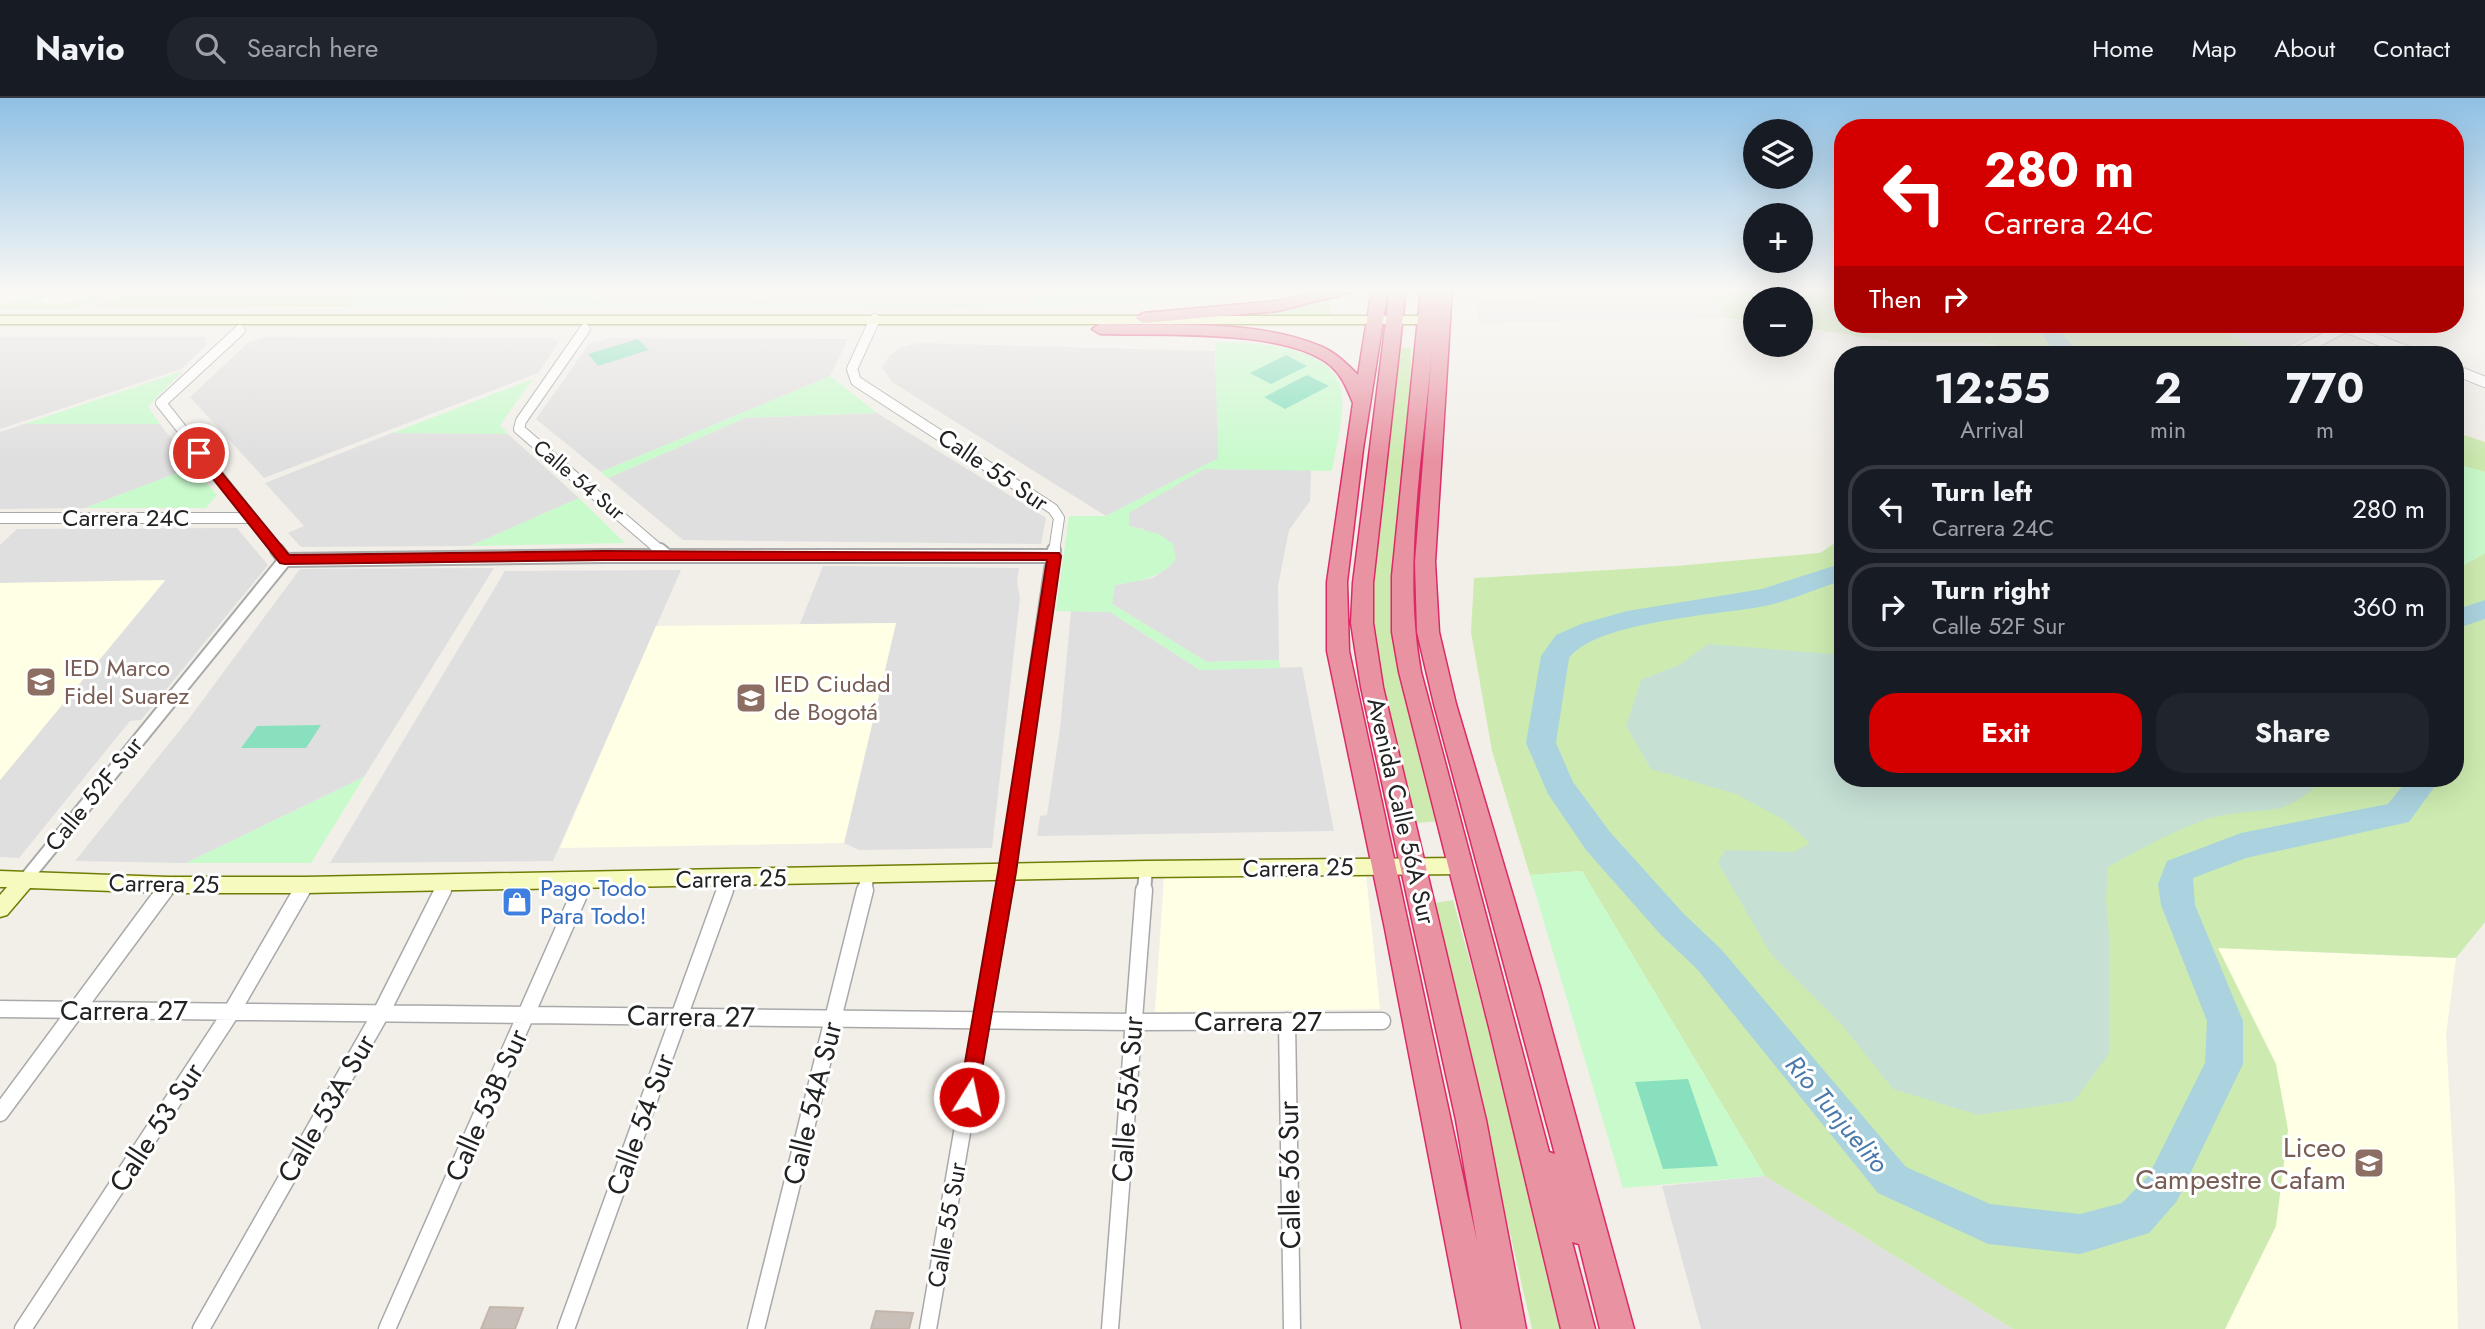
<!DOCTYPE html>
<meta charset="utf-8">
<style>
:root{--surface:#171b24;--page:#20242c;--text:#f1f3f6;--muted:#9ea1a6;--line:#363941;--accent:#d40000}
body{margin:0;font-family:Jost,sans-serif;background:var(--page);color:var(--text);height:100vh;display:flex;flex-direction:column;font-size:26px;white-space:nowrap}
*{box-sizing:border-box;margin:0}
p{font-size:23px;color:var(--muted)}
.icon{flex:none;width:38px;height:38px;fill:none;stroke:currentColor;stroke-width:2;stroke-linecap:round;stroke-linejoin:round}
.map{position:relative;flex:1;overflow:hidden}
.drawer{position:absolute;left:1834px;top:248px;width:630px;height:441px;display:flex;flex-direction:column;background:var(--surface);border-radius:28px;box-shadow:0 7px 28px #0002}
.drawer>*{flex:none}
.banner{position:absolute;left:1834px;top:21px;width:630px;height:214px;border-radius:28px;box-shadow:0 7px 28px #0002;background:#d40000;color:#fff;overflow:hidden}
.fabs{position:absolute;left:1743px;top:21px;display:grid;gap:14px}
.fabs a{display:grid;place-items:center;width:70px;height:70px;border-radius:50%;background:var(--surface);box-shadow:0 7px 28px #0002;font-size:35px}
.pin{position:absolute;display:grid;place-items:center;width:60px;height:60px;color:#fff;margin:-30px;border:4px solid #fff;border-radius:50%;box-shadow:0 2px 7px #0007}
.me{position:absolute;width:77px;margin:-38px;rotate:10deg;stroke-linejoin:round;filter:drop-shadow(0 0 5px #0008)}
.turn{display:flex;align-items:center;gap:24px;height:147px;padding:0 35px;font-size:32px}
.turn .icon{width:91px;height:91px;stroke-width:2.5}
.turn b{display:block;font-size:49px;line-height:60px}
.then{display:flex;align-items:center;height:66px;padding:0 35px;background:#0003;gap:14px;font-size:26px}
.eta{display:flex;justify-content:space-evenly;align-items:center;height:119px;text-align:center}
.eta b{font-size:42px;font-weight:700;line-height:49px}
.cta{display:flex;gap:14px;margin-top:auto;padding:14px 35px}
.cta a{flex:1;height:80px;border-radius:28px;background:var(--accent);color:#fff;font-size:28px;font-weight:700;line-height:80px;text-align:center}
.cta a+a{background:var(--page);color:var(--text)}
ul{padding:0;list-style:none}
li{display:flex;align-items:center;gap:21px;height:88px;margin:0 14px 10px;padding:0 21px;border:4px solid var(--line);border-radius:28px}
li div{flex:1}
li b{display:block;font-size:26px}
li em{font-style:normal}
header{display:flex;align-items:center;gap:42px;box-sizing:border-box;height:98px;padding:0 35px;background:var(--surface);border-bottom:2px solid var(--line)}
header strong{font-size:33px}
nav{display:flex;gap:38px;margin-inline-start:auto;font-size:24px}
.search{width:490px;height:63px;background:var(--page);display:flex;align-items:center;gap:18px;box-sizing:border-box;padding:0 24px;border-radius:28px;color:var(--muted);font-size:26px}
.map>svg:first-child{display:block}
.residential{fill:#e0dfdf}
.education{fill:#ffffe5}
.grass{fill:#cdebb0}
.wetland{fill:#c6e0d4}
.park{fill:#c8facc}
.pitch{fill:#88e0be}
.parking{fill:#e2e2e2}
.lines{fill:none;stroke-linecap:round;stroke-linejoin:round}
.river{fill:#aad3df;fill-rule:evenodd}
.building{fill:#c7bfb8;stroke:#c4b6ab;stroke-width:2}
.street-far2-casing{stroke:#a9a9a9;stroke-width:12}
.street-far1-casing{stroke:#a9a9a9;stroke-width:16}
.street-casing{stroke:#a9a9a9;stroke-width:19}
.secondary-casing{stroke:#707d05;stroke-width:3}
.highway-casing{stroke:#dc2a67;stroke-width:3}
.street-far2{stroke:#fff;stroke-width:10}
.street-far1{stroke:#fff;stroke-width:12}
.street{stroke:#fff;stroke-width:16}
.secondary{fill:#f7fabf;fill-rule:evenodd}
.highway{fill:#e892a2;fill-rule:evenodd}
.route{fill:#d40000;stroke:#8a0000;stroke-width:2}
.labels{text-anchor:middle;stroke-width:6;stroke-linejoin:round;paint-order:stroke}
.far-street-label{font-size:21px;fill:#222;stroke:#fff}
.street-label{font-size:24px;fill:#222;stroke:#fff}
.education-label{font-size:24px;fill:#785e54;stroke:#fff;text-anchor:start}
.shop-label{font-size:24px;fill:#366cbe;stroke:#fff;text-anchor:start}
.water-label{font-size:26px;font-style:italic;fill:#4a7aab;stroke:#fff}
.near-street-label{font-size:28px;fill:#222;stroke:#fff}
.near-education-label{font-size:28px;fill:#785e54;stroke:#fff;text-anchor:end}
</style>
<header>
<strong>Navio</strong>
<div class="search"><svg class="icon" aria-label="search" viewBox="0 0 24 24"><circle cx="10" cy="10" r="6"/><path d="M15 15l6 6"/></svg>Search here</div>
<nav><a>Home</a><a>Map</a><a>About</a><a>Contact</a></nav>
</header>
<div class="map">
<svg width="2485" height="1231" viewBox="0 0 2485 1231">
<rect width="100%" height="100%" fill="#f2efe9"/>
<path class="residential" d="M 2213,226 L 2332,226 L 2272,257 Z
M 0,239 L 205,239 L 207,247 L 181,271 L 0,331 Z
M 265,239 L 552,240 L 559,244 L 538,275 L 264,380 L 190,299 L 249,244 Z
M 609,240 L 848,241 L 830,278 L 601,374 L 536,321 L 589,246 Z
M 917,245 L 1215,253 L 1219,360 L 1106,418 L 892,284 L 882,270 L 889,258 L 899,250 Z
M 877,315 L 1046,420 L 1041,446 L 683,442 L 608,380 L 745,320 Z
M 24,326 L 160,326 L 193,369 L 85,410 L 0,411 L 0,334 Z
M 392,335 L 508,336 L 579,400 L 470,448 L 301,449 L 288,435 L 304,428 L 265,385 Z
M 1204,371 L 1311,372 L 1310,403 L 1289,432 L 1278,488 L 1279,562 L 1207,564 L 1112,506 L 1115,487 L 1153,480 L 1171,467 L 1143,431 L 1129,428 L 1129,414 Z
M 237,430 L 268,467 L 141,622 L 130,623 L 19,760 L 0,759 L 0,682 L 165,483 L 0,485 L 0,447 L 17,431 Z
M 823,468 L 1019,470 L 1017,483 L 1020,500 L 992,750 L 859,752 L 844,745 L 896,525 L 800,526 Z
M 494,470 L 364,679 L 186,765 L 75,763 L 188,622 L 300,471 Z
M 681,472 L 553,763 L 330,765 L 505,473 Z
M 1071,513 L 1110,514 L 1200,572 L 1302,569 L 1334,733 L 1037,738 L 1040,718 L 1047,717 L 1060,631 Z
M 1765,1078 L 2013,1231 L 1701,1231 L 1662,1088 Z"/>
<path class="education" d="M 0,191 L 364,191 L 345,210 L 96,209 L 85,206 L 75,211 L 0,211 Z
M 165,482 L 0,682 L 0,485 Z
M 896,525 L 844,745 L 560,750 L 656,528 Z
M 1366,776 L 1380,911 L 1155,914 L 1164,779 Z
M 2217,850 L 2456,860 L 2446,937 L 2455,1098 L 2458,1231 L 2225,1231 L 2276,1128 Z"/>
<path class="grass" d="M 54,191 L 64,191 L 35,203 C 70,214 88,191 121,191 L 75,211 L 0,211 L 0,206 L 13,205 L 30,198 L 31,200 Z
M 166,191 L 1306,191 L 1192,204 L 971,210 L 557,209 L 475,194 L 446,209 L 96,209 L 126,196 L 148,199 Z
M 1706,191 L 1843,191 L 1843,226 L 2213,226 L 2270,257 L 2015,257 L 1999,248 L 1986,245 L 1893,244 L 1801,229 L 1801,201 L 1755,201 L 1755,222 L 1727,220 Z
M 1331,201 L 1331,217 L 1216,218 L 1281,211 Z
M 1397,249 L 1411,250 L 1410,305 L 1395,463 L 1442,723 L 1415,725 C 1397,656 1373,579 1371,507 Z
M 2455,334 L 2485,344 L 2485,374 L 2455,366 Z
M 1843,437 L 1843,681 L 2455,681 L 2455,472 L 2485,455 L 2485,824 L 2456,860 L 2218,850 L 2276,966 L 2288,1032 L 2276,1128 L 2225,1231 L 2013,1231 L 1765,1078 L 1582,773 L 1530,777 L 1492,653 L 1471,534 L 1474,480 L 1676,468 L 1820,455 L 1838,443 Z
M 1453,802 L 1498,966 L 1566,1231 L 1532,1231 L 1434,805 Z"/>
<path class="wetland" d="M 1708,546 L 1843,557 L 1843,681 L 2323,681 C 2280,725 2266,706 2215,719 C 2177,730 2142,750 2108,769 L 2106,800 L 2109,837 L 2109,956 L 2074,1003 L 1978,1017 L 1893,991 L 1842,927 L 1771,856 L 1718,765 L 1725,752 L 1794,754 L 1810,745 L 1784,722 L 1736,696 L 1651,671 L 1626,628 L 1641,582 L 1679,567 Z"/>
<path class="park" d="M 364,191 L 1306,191 L 1192,204 L 1033,209 L 557,209 L 475,194 L 446,209 L 345,210 Z
M 1215,244 C 1253,245 1338,245 1342,298 C 1344,323 1336,348 1332,373 L 1204,371 L 1129,415 L 1129,428 L 1159,436 L 1173,446 L 1176,461 C 1161,481 1138,483 1115,487 L 1112,506 L 1207,564 L 1279,562 L 1280,570 L 1200,572 L 1110,514 L 1056,513 L 1069,418 L 1106,418 L 1218,360 Z
M 183,273 L 148,308 L 160,326 L 24,326 Z
M 830,278 L 877,315 L 745,320 L 608,380 L 601,374 Z
M 533,281 L 500,327 L 508,336 L 392,335 Z
M 2455,366 L 2485,374 L 2485,455 L 2455,472 Z
M 193,369 L 217,397 L 206,410 L 85,410 Z
M 579,400 L 625,445 L 470,448 Z
M 364,679 L 311,765 L 186,765 Z
M 1582,773 L 1765,1078 L 1623,1090 L 1530,777 Z"/>
<path class="pitch" d="M 638,241 L 649,252 L 598,268 L 588,256 Z
M 1286,257 L 1307,268 L 1271,286 L 1250,275 Z
M 1307,277 L 1329,288 L 1285,311 L 1264,299 Z
M 321,627 L 306,650 L 241,650 L 257,628 Z
M 1688,981 L 1718,1068 L 1663,1071 L 1635,984 Z"/>
<path class="parking" d="M 121,191 L 166,191 L 148,199 L 126,196 L 96,209 L 85,206 Z
M 602,191 L 1045,191 L 1043,197 L 1032,200 L 1030,206 L 592,205 Z
M 1710,197 L 1727,220 L 1479,225 L 1477,200 L 1515,204 L 1540,198 Z"/>
<g class="lines">
<path class="river" d="M 2033,226 L 2054,226 L 2080,257 L 2058,257 Z
M 1843,465 L 1843,482 C 1817,491 1792,502 1765,508 C 1719,517 1597,523 1569,560 L 1556,645 L 1573,684 L 1610,734 L 1684,816 L 1721,851 L 1906,1069 L 1990,1106 L 2080,1116 L 2122,1105 L 2149,1077 L 2205,965 L 2207,923 L 2161,807 L 2158,786 L 2167,763 L 2241,735 L 2388,706 L 2403,687 L 2400,681 L 2431,681 L 2435,688 L 2409,724 L 2246,760 L 2193,780 L 2195,807 L 2243,923 L 2243,966 L 2177,1103 L 2149,1135 L 2080,1156 L 1988,1146 L 1878,1095 L 1697,871 L 1660,836 L 1586,752 L 1548,696 L 1526,645 L 1541,558 L 1556,537 L 1581,526 L 1627,513 L 1762,491 Z
M 2485,502 L 2485,521 L 2455,531 L 2455,512 Z"/>
</g>
<path class="building" d="M 490,1209 L 523,1210 L 515,1231 L 481,1231 Z
M 876,1213 L 913,1215 L 909,1231 L 871,1231 Z"/>
<g class="lines">
<g class="street-far2-casing">
<path id="street-far2" d="M 875,221 L 852,271 L 856,283 L 1053,411 L 1059,420 L 1054,454
M 2345,229 L 2417,257
M 585,231 L 521,323 L 519,331 L 662,454
M 240,232 L 161,305 L 279,454
M 2292,257 L 2351,226
M 2455,272 L 2485,284
M 0,420 L 252,420"/>
</g>
<g class="street-far1-casing">
<path id="street-far1" d="M 660,452 L 667,458
M 285,462 L 604,458 L 1054,458
M 24,783 L 285,462 L 277,452
M 163,793 L 168,787
M 301,793 L 305,787
M 442,793 L 446,786
M 580,793 L 585,783
M 725,793 L 729,781
M 864,793 L 868,778
M 1004,793 L 1054,452
M 1144,793 L 1146,771"/>
</g>
<g class="street-casing">
<path id="street" d="M 0,911 L 1133,924 L 1382,923
M 1287,923 L 1292,1231
M 0,1015 L 165,792
M 23,1231 L 232,913 L 302,792
M 201,1231 L 381,915 L 443,792
M 387,1231 L 581,792
M 566,1231 L 725,792
M 756,1231 L 865,792
M 928,1231 L 1004,792
M 1110,1231 L 1144,792"/>
</g>
<g class="secondary-casing">
<path id="secondary" d="M 0,218 L 1442,218 L 1448,222 L 1442,226 L 0,226 Z
M 1462,760 L 1469,763 L 1472,768 L 1469,773 L 1462,776 L 1146,779 L 305,795 L 168,795 L 30,790 L 7,817 L 0,819 L 0,797 L 7,789 L 0,789 L 0,773 L 168,779 L 305,779 L 1146,763 Z"/>
</g>
<g class="highway-casing">
<path id="highway" d="M 1329,191 L 1355,191 L 1352,194 L 1278,213 L 1143,225 L 1135,220 L 1143,215 L 1278,203 Z
M 1372,191 L 1388,191 L 1363,351 L 1347,484 L 1349,553 L 1477,1143 L 1456,1022 L 1361,589 L 1351,525 L 1353,485 L 1390,191 L 1406,191 L 1373,485 L 1373,525 L 1383,589 L 1486,1022 L 1526,1231 L 1462,1231 L 1385,831 L 1327,553 L 1327,484 L 1353,305 C 1347,291 1343,279 1331,268 C 1288,230 1158,238 1100,236 L 1092,231 L 1100,226 C 1169,228 1256,221 1320,248 C 1335,254 1346,265 1358,277 Z
M 1421,191 L 1452,191 L 1435,464 L 1439,534 L 1456,606 L 1540,889 L 1634,1231 L 1600,1231 L 1579,1146 L 1572,1144 L 1595,1231 L 1561,1231 L 1490,933 L 1399,574 L 1392,534 L 1392,478 ZM 1432,251 L 1415,464 L 1417,534 L 1434,606 L 1555,1056 L 1549,1054 L 1421,574 C 1402,471 1423,356 1432,251 Z"/>
</g>
<use href="#street-far2" class="street-far2"/>
<use href="#street-far1" class="street-far1"/>
<use href="#street" class="street"/>
<use href="#secondary" class="secondary"/>
<use href="#highway" class="highway"/>
</g>
<linearGradient id="sky" x2="0" y2="1"><stop stop-color="#8fc0e4"/><stop offset="0.53" stop-color="#f9f8f5"/><stop offset="1" stop-color="#f9f8f5" stop-opacity="0"/></linearGradient>
<rect width="2485" height="363" fill="url(#sky)"/>
<path class="route" d="M 199,351 L 203,352 L 289,457 L 604,453 L 1059,455 L 1061,458 L 1016,774 L 976,1006 L 969,1008 L 962,1006 L 959,999 L 998,774 L 1047,462 L 604,462 L 285,466 L 280,465 L 194,357 L 192,355 Z"/>
<defs>
<g id="school-square" transform="scale(1.575)"><rect x="-9" y="-9" width="18" height="18" rx="4" fill="#8d6e63" stroke="#fff"/><path d="M0-5L7-2L0 1L-7-2ZM-4 1L0 2.5L4 1V4Q0 6-4 4Z" fill="#fff"/></g>
<g id="shop-square" transform="scale(1.575)"><rect x="-9" y="-9" width="18" height="18" rx="4" fill="#3f7fe0" stroke="#fff"/><path d="M-5-2.5h2.3a2.7 3.5 0 0 1 5.4 0H5L5.5 6h-11ZM-1.5-2.5h3a1.5 2.3 0 0 0-3 0Z" fill="#fff"/></g>
</defs>
<g fill-rule="evenodd">
<use href="#school-square" x="41" y="584"/>
<use href="#school-square" x="751" y="600"/>
<use href="#shop-square" x="517" y="804"/>
<use href="#school-square" x="2369" y="1065"/>
</g>
<g class="labels">
<g class="far-street-label">
<text transform="translate(579 382) rotate(40)" y="7">Calle 54 Sur</text>
</g>
<g class="street-label">
<text transform="translate(993 372) rotate(34)" y="8">Calle 55 Sur</text>
<text x="126" y="428">Carrera 24C</text>
<text transform="translate(94 696) rotate(-51)" y="8">Calle 52F Sur</text>
<text transform="translate(1401 713) rotate(77)" y="8">Avenida Calle 56A Sur</text>
<text transform="translate(1298 770) rotate(-1)" y="8">Carrera 25</text>
<text transform="translate(731 781) rotate(-1)" y="8">Carrera 25</text>
<text transform="translate(164 786) rotate(1)" y="8">Carrera 25</text>
<text transform="translate(947 1127) rotate(-80)" y="8">Calle 55 Sur</text>
</g>
<g class="education-label">
<text x="64" y="578">IED Marco<tspan x="64" dy="28">Fidel Suarez</tspan></text>
<text x="774" y="594">IED Ciudad<tspan x="774" dy="28">de Bogotá</tspan></text>
</g>
<g class="shop-label">
<text x="540" y="798">Pago Todo<tspan x="540" dy="28">Para Todo!</tspan></text>
</g>
<g class="water-label">
<text transform="translate(1837 1016) rotate(50)" y="9">Río Tunjuelito</text>
</g>
<g class="near-street-label">
<text x="124" y="922">Carrera 27</text>
<text transform="translate(691 918) rotate(1)" y="10">Carrera 27</text>
<text x="1258" y="933">Carrera 27</text>
<text transform="translate(1127 1001) rotate(-86)" y="10">Calle 55A Sur</text>
<text transform="translate(812 1005) rotate(-76)" y="10">Calle 54A Sur</text>
<text transform="translate(486 1007) rotate(-66)" y="10">Calle 53B Sur</text>
<text transform="translate(326 1010) rotate(-60)" y="10">Calle 53A Sur</text>
<text transform="translate(640 1026) rotate(-70)" y="10">Calle 54 Sur</text>
<text transform="translate(156 1029) rotate(-57)" y="10">Calle 53 Sur</text>
<text transform="translate(1289 1077) rotate(-91)" y="10">Calle 56 Sur</text>
</g>
<g class="near-education-label">
<text x="2346" y="1059">Liceo<tspan x="2346" dy="32">Campestre Cafam</tspan></text>
</g>
</g>
</svg>
<div class="fabs">
<a><svg class="icon" aria-label="layers" viewBox="0 0 24 24"><path d="M12 4l9 5-9 5-9-5zM3 14l9 5 9-5"/></svg></a>
<a>+</a>
<a>−</a>
</div>
<div class="pin" style="left:199px;top:355px;background:#d93025"><svg class="icon" aria-label="arrive" viewBox="0 0 24 24"><path d="M6 21V4h12l-3 4 3 4H6"/></svg></div>
<svg class="me" style="left:969px;top:999px" viewBox="-20 -20 40 40"><circle r="17" fill="#d40000" stroke="#fff" stroke-width="3"/><path d="M0-11L8 9 0 5-8 9z" fill="#fff"/></svg>
<div class="banner">
<div class="turn"><svg class="icon" aria-label="left" viewBox="0 0 24 24"><path d="M17 20v-9H6M10 6l-5 5 5 5"/></svg><div><b>280 m</b>Carrera 24C</div></div>
<div class="then">Then<svg class="icon" aria-label="right" viewBox="0 0 24 24"><path d="M7 20v-9h11M14 6l5 5-5 5"/></svg></div>
</div>
<section class="drawer">
<div class="eta">
<div><b>12:55</b><p>Arrival</p></div>
<div><b>2</b><p>min</p></div>
<div><b>770</b><p>m</p></div>
</div>
<ul>
<li><svg class="icon" aria-label="left" viewBox="0 0 24 24"><path d="M17 20v-9H6M10 6l-5 5 5 5"/></svg><div><b>Turn left</b><p>Carrera 24C</p></div><em>280 m</em></li>
<li><svg class="icon" aria-label="right" viewBox="0 0 24 24"><path d="M7 20v-9h11M14 6l5 5-5 5"/></svg><div><b>Turn right</b><p>Calle 52F Sur</p></div><em>360 m</em></li>
</ul>
<div class="cta"><a>Exit</a><a>Share</a></div>
</section>
</div>
